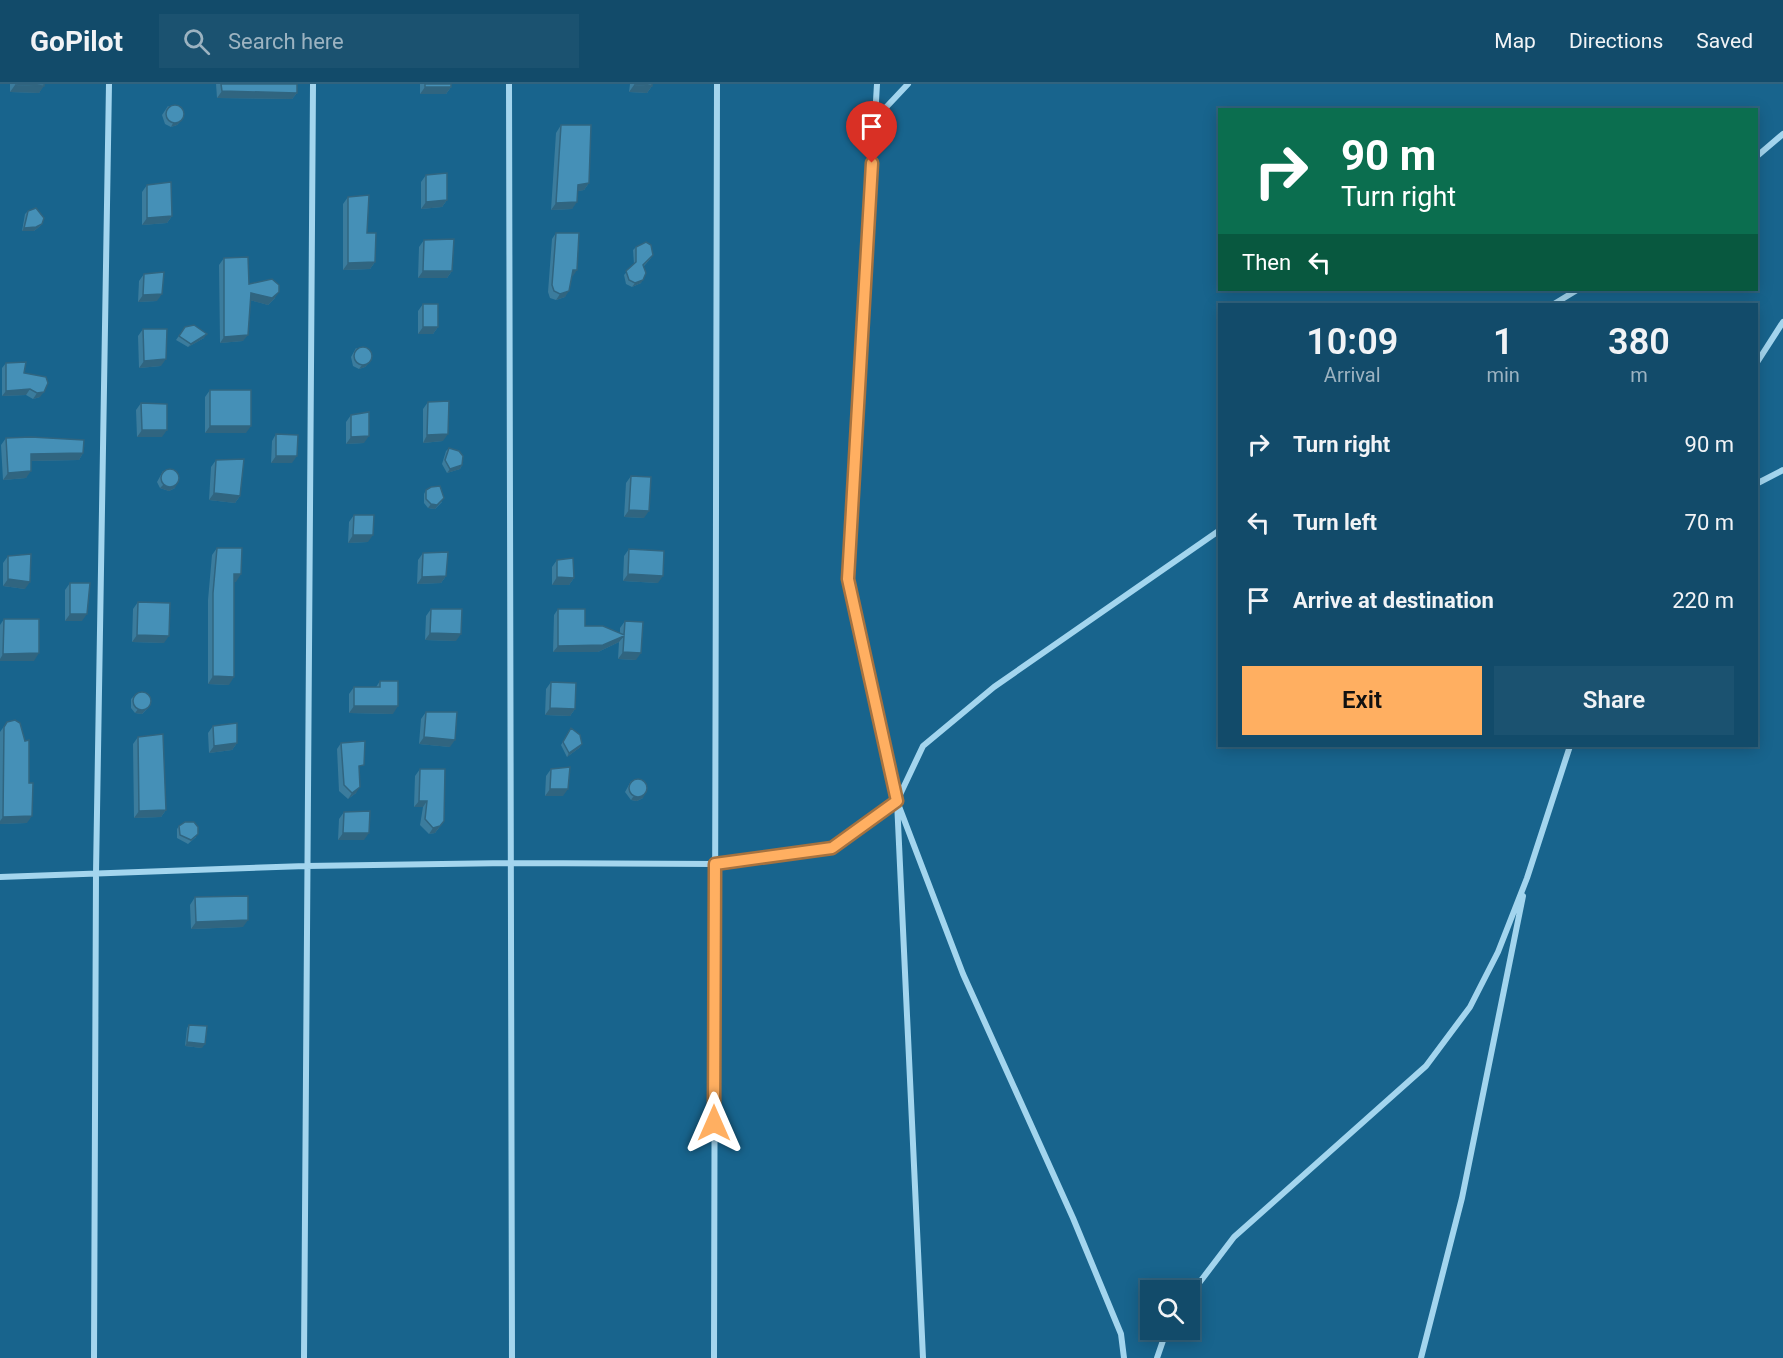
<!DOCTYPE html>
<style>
:root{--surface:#124b6a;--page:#1b5270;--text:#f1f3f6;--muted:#9cb3c1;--line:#31637e;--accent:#ffaf61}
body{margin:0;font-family:Roboto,sans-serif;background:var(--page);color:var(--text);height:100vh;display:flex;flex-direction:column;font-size:22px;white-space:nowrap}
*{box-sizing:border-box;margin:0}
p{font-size:20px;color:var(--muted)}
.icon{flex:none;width:33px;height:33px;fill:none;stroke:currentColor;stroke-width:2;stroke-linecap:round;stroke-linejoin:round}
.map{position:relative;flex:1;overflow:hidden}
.panel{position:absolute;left:1218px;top:219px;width:540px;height:444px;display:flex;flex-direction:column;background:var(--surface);border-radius:0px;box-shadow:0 3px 15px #0003,0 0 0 2px var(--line)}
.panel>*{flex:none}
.hud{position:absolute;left:1218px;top:24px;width:540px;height:183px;border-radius:0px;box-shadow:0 3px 15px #0003,0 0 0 2px var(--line);background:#0b6e4f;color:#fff;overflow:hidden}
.controls{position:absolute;left:1140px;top:1196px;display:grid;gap:12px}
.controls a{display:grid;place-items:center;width:60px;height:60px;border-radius:0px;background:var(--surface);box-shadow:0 3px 15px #0003,0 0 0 2px var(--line);font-size:30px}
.pin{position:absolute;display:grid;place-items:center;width:51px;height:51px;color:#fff;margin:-62px -26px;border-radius:50% 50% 50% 0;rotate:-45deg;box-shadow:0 0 6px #0007}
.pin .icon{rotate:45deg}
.me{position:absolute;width:66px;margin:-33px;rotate:0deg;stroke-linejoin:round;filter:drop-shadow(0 0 4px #0008)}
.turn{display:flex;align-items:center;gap:21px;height:126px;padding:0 24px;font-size:27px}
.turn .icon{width:78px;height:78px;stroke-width:2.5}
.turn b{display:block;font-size:42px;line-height:51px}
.then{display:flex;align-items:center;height:57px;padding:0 24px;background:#0003;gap:12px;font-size:22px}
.eta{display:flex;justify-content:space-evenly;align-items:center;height:102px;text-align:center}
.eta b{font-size:36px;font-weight:600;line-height:42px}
.primary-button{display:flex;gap:12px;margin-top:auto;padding:12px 24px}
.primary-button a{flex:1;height:69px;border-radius:0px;background:var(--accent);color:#111;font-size:24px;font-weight:600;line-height:69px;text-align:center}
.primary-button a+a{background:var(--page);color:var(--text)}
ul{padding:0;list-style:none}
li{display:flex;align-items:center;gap:18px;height:78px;padding:0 24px}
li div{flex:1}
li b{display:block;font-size:22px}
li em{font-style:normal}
header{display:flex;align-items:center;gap:36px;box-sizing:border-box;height:84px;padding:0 30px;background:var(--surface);border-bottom:2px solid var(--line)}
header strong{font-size:28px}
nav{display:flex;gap:33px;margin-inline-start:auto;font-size:21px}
.search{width:420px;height:54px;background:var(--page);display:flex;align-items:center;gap:15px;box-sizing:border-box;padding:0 21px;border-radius:0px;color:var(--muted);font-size:22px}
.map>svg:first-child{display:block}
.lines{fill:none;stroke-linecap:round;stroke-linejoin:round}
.street{stroke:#a3d5ee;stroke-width:6}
.wall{fill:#3b7c9d}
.shaded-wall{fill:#306580}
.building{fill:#4590b7;stroke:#306580;stroke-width:1.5}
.route-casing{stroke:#a6723f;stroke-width:15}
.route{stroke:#ffaf61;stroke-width:10}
</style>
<header>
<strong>GoPilot</strong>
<div class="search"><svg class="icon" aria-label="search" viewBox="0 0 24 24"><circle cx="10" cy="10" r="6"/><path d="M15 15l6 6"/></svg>Search here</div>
<nav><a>Map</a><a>Directions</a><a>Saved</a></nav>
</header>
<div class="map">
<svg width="1783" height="1274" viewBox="0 0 1783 1274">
<rect width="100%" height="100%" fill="#18648d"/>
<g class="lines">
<path class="street" d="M 509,0 L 512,1274
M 877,0 L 848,495 L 897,717 L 963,890 L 1073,1134 L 1121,1250 L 1124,1274
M 876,34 L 908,0
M 1756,73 L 1783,50
M 1554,220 L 1577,206
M 1756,280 L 1783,238
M 1756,400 L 1783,386
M 0,793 L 306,782 L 512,779 L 715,780 L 832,763 L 897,717
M 1190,1211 L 1234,1153 L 1426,982 L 1470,923 L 1498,868 L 1527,794 L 1570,662
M 94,1274 L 96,789 L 109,0
M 304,1274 L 313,0
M 714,1274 L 717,0
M 923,1274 L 897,717 L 923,662 L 994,603 L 1220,446
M 1157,1274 L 1167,1245
M 1421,1274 L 1462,1114 L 1523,812"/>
</g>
<path class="wall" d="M 10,0 L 44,0 L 39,9 L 10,8 Z
M 216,0 L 297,0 L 297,9 L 292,15 L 217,14 Z
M 420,0 L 451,0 L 451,3 L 446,10 L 420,10 Z
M 630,0 L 652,0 L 652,2 L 647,9 L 629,8 Z
M 168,22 L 184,33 L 177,41 L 171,43 L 165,40 L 162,31 Z
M 561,41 L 589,99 L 584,106 L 578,107 L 572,125 L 551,126 L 556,49 Z
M 426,91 L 447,116 L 442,123 L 421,125 L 421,98 Z
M 147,101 L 172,132 L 167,139 L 142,141 L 142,108 Z
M 348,113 L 367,149 L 375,178 L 370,185 L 343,186 L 343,120 Z
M 28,127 L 42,140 L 39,143 L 34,147 L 22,147 L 25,130 Z
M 556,149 L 573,192 L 572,192 L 565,213 L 556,216 L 550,214 L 548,208 L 552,155 Z
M 424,156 L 452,187 L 447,194 L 418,194 L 419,163 Z
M 636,163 L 651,174 L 644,182 L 641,199 L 632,203 L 626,200 L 624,191 L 634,180 L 633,166 Z
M 224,174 L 249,200 L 275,214 L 268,221 L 250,216 L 243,257 L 220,259 L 219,181 Z
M 144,190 L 157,217 L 138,218 L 139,197 Z
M 423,220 L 438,243 L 433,250 L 418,250 L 418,227 Z
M 185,243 L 204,254 L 188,263 L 176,256 Z
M 143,245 L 161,282 L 139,284 L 138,252 Z
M 356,264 L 372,275 L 365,283 L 359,285 L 353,282 L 351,273 Z
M 6,279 L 24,289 L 40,313 L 33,315 L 26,311 L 2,312 L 2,284 Z
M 210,306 L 246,349 L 205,349 L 205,313 Z
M 428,318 L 443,357 L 423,359 L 423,325 Z
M 141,319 L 162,353 L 137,353 L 136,326 Z
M 351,331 L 364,359 L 346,360 L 346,338 Z
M 276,350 L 292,379 L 271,379 L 272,357 Z
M 6,354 L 83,369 L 79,376 L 31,377 L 26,394 L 3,396 L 1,361 Z
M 449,364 L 462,381 L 460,385 L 447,389 L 442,380 L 446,367 Z
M 216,376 L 240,412 L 235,419 L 209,416 L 211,383 Z
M 163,387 L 175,404 L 169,407 L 160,404 L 157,398 Z
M 631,392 L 644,434 L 624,433 L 626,399 Z
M 426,406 L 442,418 L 435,425 L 428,424 L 424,419 L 424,410 Z
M 354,431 L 368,458 L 348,459 L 349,438 Z
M 217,464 L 236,498 L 234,498 L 229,601 L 208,600 L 208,516 L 212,471 Z
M 629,465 L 658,499 L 623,497 L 624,472 Z
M 423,469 L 446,492 L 441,499 L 417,500 L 418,476 Z
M 8,472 L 25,505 L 3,502 L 3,479 Z
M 557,476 L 574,494 L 569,501 L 552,501 L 552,483 Z
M 70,499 L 82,537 L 65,537 L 65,506 Z
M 138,518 L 164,559 L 132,558 L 133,525 Z
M 431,525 L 456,557 L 425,556 L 426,532 Z
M 558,525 L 585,542 L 620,549 L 620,544 L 625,537 L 636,576 L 618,575 L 619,558 L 598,568 L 553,568 L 554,531 Z
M 4,535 L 34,577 L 0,577 L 0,541 Z
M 380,597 L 393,630 L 349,629 L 349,610 L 354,603 L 376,603 Z
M 551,598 L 575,625 L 570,632 L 545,631 L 546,605 Z
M 134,612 L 149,623 L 142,630 L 135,629 L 131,624 L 131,615 Z
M 426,628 L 450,663 L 419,660 L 421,635 Z
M 7,638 L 27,739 L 0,740 L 0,648 Z
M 213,642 L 237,659 L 232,666 L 209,669 L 208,649 Z
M 569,647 L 582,660 L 579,664 L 567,673 L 561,661 Z
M 138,653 L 166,726 L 161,733 L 134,734 L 133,660 Z
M 341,659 L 360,687 L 356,709 L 348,715 L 339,707 L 337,665 Z
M 420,685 L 444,737 L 435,749 L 429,750 L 420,741 L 423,723 L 414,723 L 415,692 Z
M 551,685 L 563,712 L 545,712 L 546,692 Z
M 631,697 L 643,714 L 637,717 L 631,716 L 625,708 Z
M 344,728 L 364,756 L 338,756 L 339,735 Z
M 179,742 L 196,753 L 188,760 L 177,754 L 177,745 Z
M 195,813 L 243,843 L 191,845 L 190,821 Z
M 189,941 L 202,964 L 185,962 L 187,944 Z"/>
<path class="shaded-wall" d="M 15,1 L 44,2 L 39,9 L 10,8 Z
M 634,1 L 652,2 L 647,9 L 629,8 Z
M 425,3 L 451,3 L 446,10 L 420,10 Z
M 222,7 L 297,9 L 292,15 L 217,14 Z
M 180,38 L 177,41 L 171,43 L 173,39 Z
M 589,99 L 584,106 L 573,108 L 578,101 Z
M 447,116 L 442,123 L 421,125 L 426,118 Z
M 577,118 L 572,125 L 551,126 L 556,119 Z
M 172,132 L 167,139 L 142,141 L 147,134 Z
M 42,140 L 39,143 L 34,147 L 22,147 L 24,144 Z
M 375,178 L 370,185 L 343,186 L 348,179 Z
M 573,186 L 577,186 L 573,192 L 569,192 Z
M 423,187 L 452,187 L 447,194 L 418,194 Z
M 643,196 L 641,199 L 632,203 L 635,199 Z
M 569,207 L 565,213 L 556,216 L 560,210 Z
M 279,208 L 275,214 L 268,221 L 246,215 L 251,209 Z
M 162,210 L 157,217 L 138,218 L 143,211 Z
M 423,243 L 438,243 L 433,250 L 418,250 Z
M 207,250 L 204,254 L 188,263 L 191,260 Z
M 248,251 L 243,257 L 220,259 L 224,253 Z
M 166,275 L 161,282 L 139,284 L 144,277 Z
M 368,280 L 365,283 L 359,285 L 362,281 Z
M 30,305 L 26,311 L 2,312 L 6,307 Z
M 44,308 L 40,313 L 33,315 L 37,309 Z
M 210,342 L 251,342 L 246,349 L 205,349 Z
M 142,346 L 167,346 L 162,353 L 137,353 Z
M 448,350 L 443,357 L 423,359 L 427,351 Z
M 369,352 L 364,359 L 346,360 L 351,353 Z
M 83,369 L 79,376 L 26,377 L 31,370 Z
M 276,372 L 297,372 L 292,379 L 271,379 Z
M 462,381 L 460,385 L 447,389 L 450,385 Z
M 31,387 L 26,394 L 3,396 L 8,389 Z
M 177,400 L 175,404 L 169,407 L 160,404 L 163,401 Z
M 214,409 L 240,412 L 235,419 L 209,416 Z
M 444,414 L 435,425 L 428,424 L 431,420 Z
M 629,426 L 649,427 L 644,434 L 624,433 Z
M 353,451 L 373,451 L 368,458 L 348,459 Z
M 234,490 L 241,490 L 236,498 L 229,497 Z
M 628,490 L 663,492 L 658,499 L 623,497 Z
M 446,492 L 441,499 L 417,500 L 422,493 Z
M 557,493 L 574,494 L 569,501 L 552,501 Z
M 8,495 L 30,498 L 25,505 L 3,502 Z
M 70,530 L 87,530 L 82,537 L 65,537 Z
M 430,549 L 461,550 L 456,557 L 425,556 Z
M 137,551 L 169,552 L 164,559 L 132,558 Z
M 624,552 L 619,558 L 598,568 L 553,568 L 558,562 Z
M 623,568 L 641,569 L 636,576 L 618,575 Z
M 39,569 L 34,577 L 0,577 L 0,575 L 3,570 Z
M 213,592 L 234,593 L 229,601 L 208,600 Z
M 151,620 L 142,630 L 135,629 L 138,625 Z
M 354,622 L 398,622 L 393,630 L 349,629 Z
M 550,624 L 575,625 L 570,632 L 545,631 Z
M 424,653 L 455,656 L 450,663 L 419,660 Z
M 237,659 L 232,666 L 209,669 L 214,662 Z
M 582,660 L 579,664 L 567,673 L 569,669 Z
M 360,703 L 356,709 L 348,715 L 352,709 Z
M 550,705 L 568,705 L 563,712 L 545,712 Z
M 645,710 L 643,714 L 637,717 L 631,716 L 633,713 Z
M 419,717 L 427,717 L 423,723 L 414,723 Z
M 166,726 L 161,733 L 134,734 L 139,727 Z
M 32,732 L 27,739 L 0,740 L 0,737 L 3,733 Z
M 440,742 L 435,749 L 429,750 L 433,744 Z
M 343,749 L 369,749 L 364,756 L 338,756 Z
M 248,836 L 243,843 L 191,845 L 196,838 Z
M 187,958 L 205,960 L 202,964 L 185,962 Z"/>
<path class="building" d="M 15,0 L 44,0 L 44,2 Z
M 221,0 L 297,0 L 297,9 L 222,7 Z
M 425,0 L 451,0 L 451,3 L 425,3 Z
M 634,0 L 652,0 L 652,2 Z
M166 30a9 9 0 1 1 18 0a9 9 0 1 1-18 0Z
M 561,41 L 591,41 L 589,99 L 578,101 L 577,118 L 556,119 Z
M 447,89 L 447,116 L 426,118 L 426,91 Z
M 171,98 L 172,132 L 147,134 L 147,101 Z
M 369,111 L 367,149 L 376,149 L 375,178 L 348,179 L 348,113 Z
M 36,124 L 44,134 L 42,140 L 36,143 L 24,144 L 28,127 Z
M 556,149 L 579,149 L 577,186 L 573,186 L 569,207 L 560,210 L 554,207 L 552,201 Z
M 454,155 L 452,187 L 423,187 L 424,156 Z
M 646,158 L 651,161 L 653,171 L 643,181 L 646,189 L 643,196 L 635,199 L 629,196 L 626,187 L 636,178 L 636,163 Z
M 248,173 L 249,200 L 272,195 L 279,201 L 279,208 L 272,214 L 251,209 L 248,251 L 224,253 L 224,174 Z
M 164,188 L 162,210 L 143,211 L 144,190 Z
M 423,220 L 438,220 L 438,243 L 423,243 Z
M 194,241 L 207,250 L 191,260 L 179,252 L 185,243 Z
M 143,245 L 167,245 L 166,275 L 144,277 Z
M354 272a9 9 0 1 1 18 0a9 9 0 1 1-18 0Z
M 26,278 L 24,289 L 46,293 L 48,299 L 44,308 L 37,309 L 30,305 L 6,307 L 6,279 Z
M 210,306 L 251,306 L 251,342 L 210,342 Z
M 449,317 L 448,350 L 427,351 L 428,318 Z
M 141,319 L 167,320 L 167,346 L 142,346 Z
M 369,328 L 369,352 L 351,353 L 351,331 Z
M 276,350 L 298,351 L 297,372 L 276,372 Z
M 31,353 L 84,356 L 83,369 L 31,370 L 31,387 L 8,389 L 6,354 Z
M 449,364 L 459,367 L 463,372 L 462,381 L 450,385 L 445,376 Z
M 244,375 L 240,412 L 214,409 L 216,376 Z
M161 394a9 9 0 1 1 18 0a9 9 0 1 1-18 0Z
M 631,392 L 651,393 L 649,427 L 629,426 Z
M 440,402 L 444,414 L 437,421 L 431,420 L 426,415 L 426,406 L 431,403 Z
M 354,431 L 374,431 L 373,451 L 353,451 Z
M 217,464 L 242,464 L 241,490 L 234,490 L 234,593 L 213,592 L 213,509 Z
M 629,465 L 664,467 L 663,492 L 628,490 Z
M 448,468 L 446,492 L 422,493 L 423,469 Z
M 31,470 L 30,498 L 8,495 L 8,472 Z
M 573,474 L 574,494 L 557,493 L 557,476 Z
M 70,499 L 90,499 L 87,530 L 70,530 Z
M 138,518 L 170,519 L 169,552 L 137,551 Z
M 431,525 L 462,525 L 461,550 L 430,549 Z
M 558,525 L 585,525 L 585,542 L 603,542 L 624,551 L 625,537 L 643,538 L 641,569 L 623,568 L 624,552 L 603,561 L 558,562 Z
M 4,535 L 39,535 L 39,569 L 3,570 Z
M 380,597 L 398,597 L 398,622 L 354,622 L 354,603 L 380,603 Z
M 551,598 L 576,599 L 575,625 L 550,624 Z
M133 617a9 9 0 1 1 18 0a9 9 0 1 1-18 0Z
M 426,628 L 457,628 L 455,656 L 424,653 Z
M 15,636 L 20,639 L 25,657 L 29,656 L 29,699 L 33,699 L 32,732 L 3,733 L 4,643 L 7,638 Z
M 237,639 L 237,659 L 214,662 L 213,642 Z
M 571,644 L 580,651 L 582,660 L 569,669 L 563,658 Z
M 163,650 L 166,726 L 139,727 L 138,653 Z
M 365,657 L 364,681 L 359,682 L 360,703 L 352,709 L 344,701 L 341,659 Z
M 570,683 L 568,705 L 550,705 L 551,685 Z
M 420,685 L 445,685 L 444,737 L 440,742 L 433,744 L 425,735 L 427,717 L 419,717 Z
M629 704a9 9 0 1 1 18 0a9 9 0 1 1-18 0Z
M 370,727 L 369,749 L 343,749 L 344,728 Z
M 185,738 L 194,738 L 198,743 L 198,750 L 191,756 L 180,751 L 179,742 Z
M 248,812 L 248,836 L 196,838 L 195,813 Z
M 189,941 L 207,942 L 205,960 L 187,958 Z"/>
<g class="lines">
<g class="route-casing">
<path id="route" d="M 714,1039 L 715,780 L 832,764 L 897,717 L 848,495 L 872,79"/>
</g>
<use href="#route" class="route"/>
</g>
</svg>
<div class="controls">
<a><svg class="icon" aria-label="search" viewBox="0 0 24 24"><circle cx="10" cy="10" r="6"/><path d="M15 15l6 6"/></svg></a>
</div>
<div class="pin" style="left:872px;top:79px;background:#d93025"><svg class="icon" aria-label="arrive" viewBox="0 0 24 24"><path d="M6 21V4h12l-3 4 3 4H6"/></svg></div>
<svg class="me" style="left:714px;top:1039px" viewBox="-20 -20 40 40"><path d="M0-17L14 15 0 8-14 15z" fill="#ffaf61" stroke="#fff" stroke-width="4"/></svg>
<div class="hud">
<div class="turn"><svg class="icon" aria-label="right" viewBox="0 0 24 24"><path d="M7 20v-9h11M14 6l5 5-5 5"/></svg><div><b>90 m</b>Turn right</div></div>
<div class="then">Then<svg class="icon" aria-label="left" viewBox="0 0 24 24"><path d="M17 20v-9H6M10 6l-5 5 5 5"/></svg></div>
</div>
<section class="panel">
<div class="eta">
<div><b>10:09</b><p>Arrival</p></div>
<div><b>1</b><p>min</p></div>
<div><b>380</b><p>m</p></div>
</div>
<ul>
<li><svg class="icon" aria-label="right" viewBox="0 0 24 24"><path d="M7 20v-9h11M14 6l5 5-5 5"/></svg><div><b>Turn right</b></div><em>90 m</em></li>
<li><svg class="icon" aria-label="left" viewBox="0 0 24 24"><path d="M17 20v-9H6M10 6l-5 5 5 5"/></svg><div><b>Turn left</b></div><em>70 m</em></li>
<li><svg class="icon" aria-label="arrive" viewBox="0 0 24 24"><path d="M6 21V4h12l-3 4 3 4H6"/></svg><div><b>Arrive at destination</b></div><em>220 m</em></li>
</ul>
<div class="primary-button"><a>Exit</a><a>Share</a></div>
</section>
</div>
